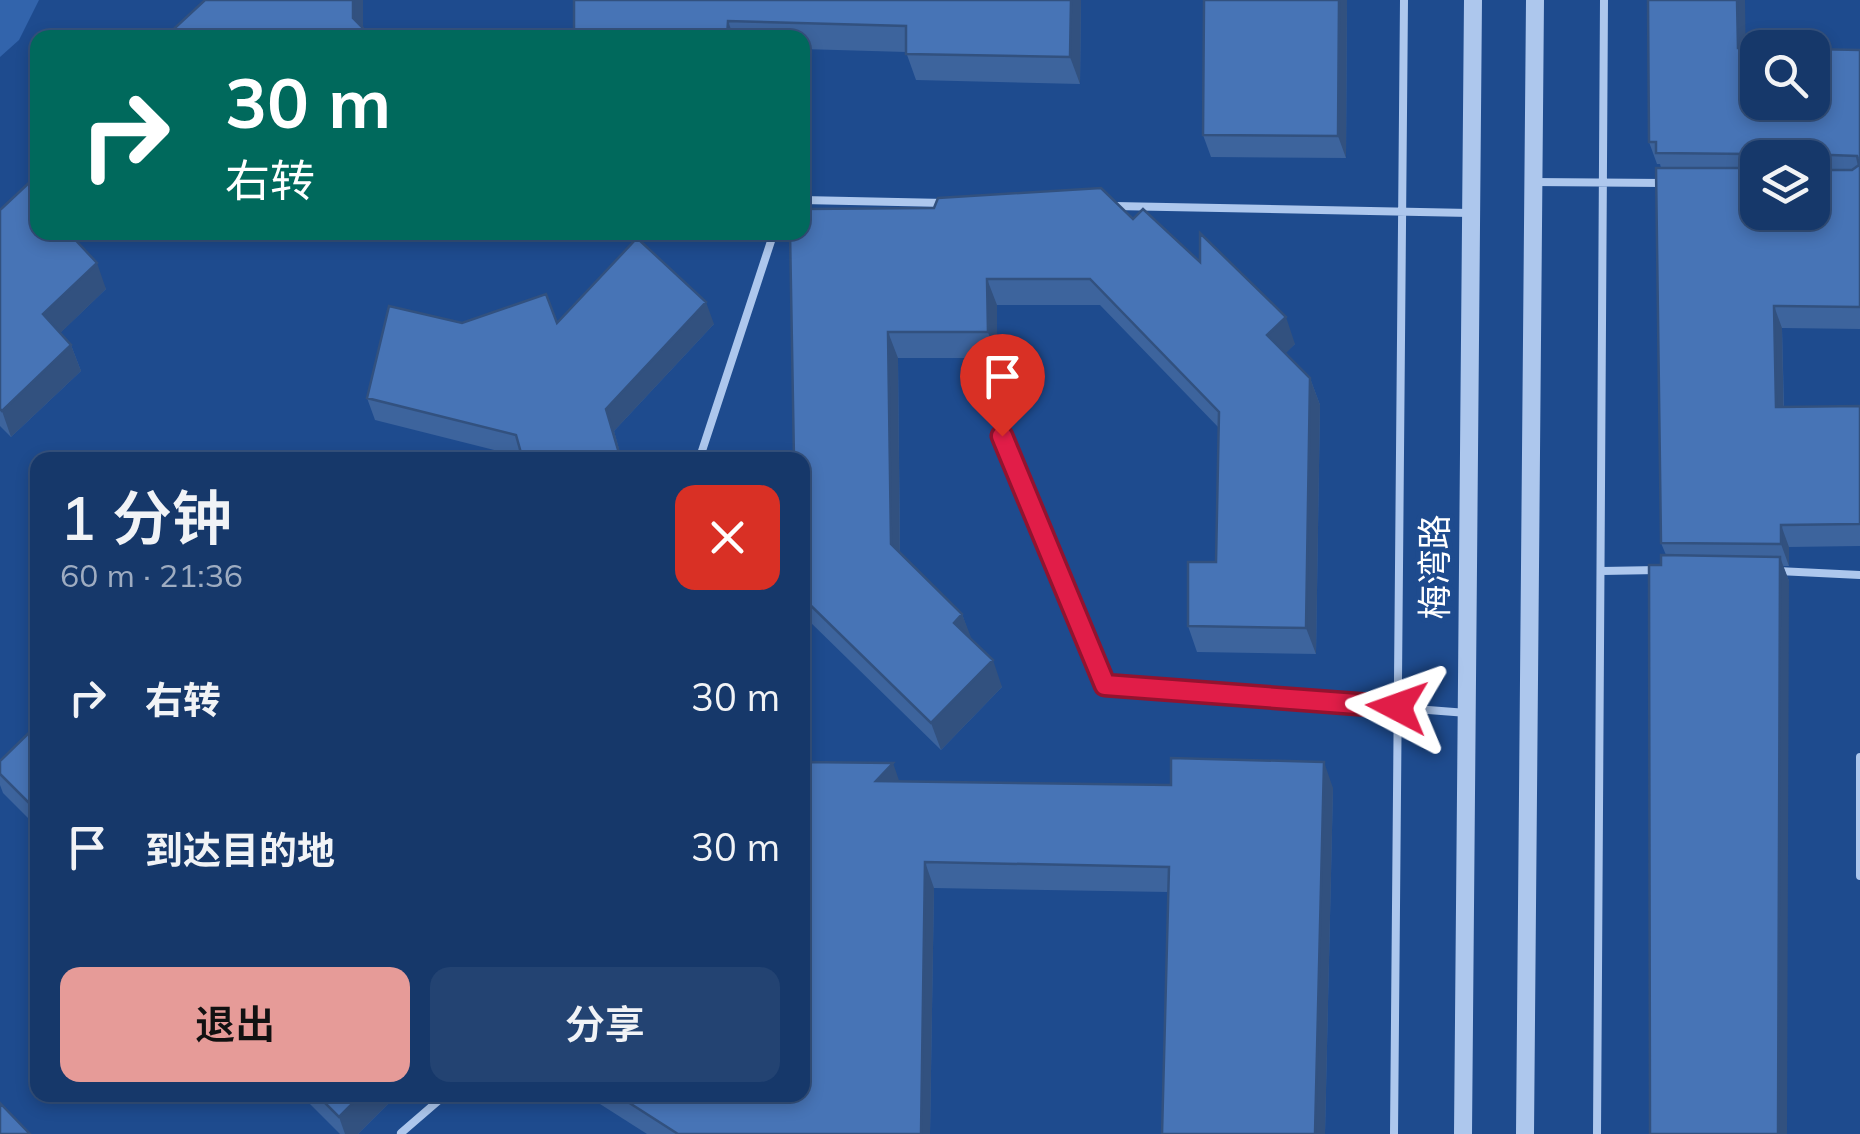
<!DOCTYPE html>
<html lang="zh">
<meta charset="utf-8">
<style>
:root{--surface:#16386a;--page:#234372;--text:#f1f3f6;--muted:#9eacc1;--line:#35527e;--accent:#e69b98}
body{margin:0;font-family:Mulish,"Noto Sans SC",sans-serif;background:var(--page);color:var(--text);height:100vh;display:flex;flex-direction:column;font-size:38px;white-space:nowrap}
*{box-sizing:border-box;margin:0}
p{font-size:32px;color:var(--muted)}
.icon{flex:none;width:55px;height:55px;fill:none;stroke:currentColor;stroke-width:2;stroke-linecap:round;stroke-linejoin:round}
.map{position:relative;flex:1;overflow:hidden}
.details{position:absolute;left:30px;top:452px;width:780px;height:650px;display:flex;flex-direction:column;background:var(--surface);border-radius:20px;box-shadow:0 5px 15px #0003,0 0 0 2px var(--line)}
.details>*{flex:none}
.guide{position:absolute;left:30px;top:30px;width:780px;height:210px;border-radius:20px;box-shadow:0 5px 15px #0003,0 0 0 2px var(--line);background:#00695c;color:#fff;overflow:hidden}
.controls{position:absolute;left:1740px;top:30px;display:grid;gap:20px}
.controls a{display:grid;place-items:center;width:90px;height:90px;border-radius:20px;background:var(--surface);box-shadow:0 5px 15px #0003,0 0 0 2px var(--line);font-size:50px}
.pin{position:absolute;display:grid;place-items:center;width:85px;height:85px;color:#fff;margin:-102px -42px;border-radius:50% 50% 50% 0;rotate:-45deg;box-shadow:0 0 10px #0007}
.pin .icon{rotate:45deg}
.me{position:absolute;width:110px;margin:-55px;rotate:274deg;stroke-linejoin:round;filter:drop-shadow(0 0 8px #0008)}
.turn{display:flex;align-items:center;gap:35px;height:210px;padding:0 30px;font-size:45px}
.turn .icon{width:130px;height:130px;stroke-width:2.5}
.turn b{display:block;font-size:70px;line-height:85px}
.round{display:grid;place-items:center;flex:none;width:105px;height:105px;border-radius:20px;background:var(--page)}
.head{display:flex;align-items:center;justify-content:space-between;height:170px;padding:0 30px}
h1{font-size:60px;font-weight:600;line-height:75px}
.primary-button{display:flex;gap:20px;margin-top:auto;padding:20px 30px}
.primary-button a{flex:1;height:115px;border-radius:20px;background:var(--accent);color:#111;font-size:40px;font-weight:600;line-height:115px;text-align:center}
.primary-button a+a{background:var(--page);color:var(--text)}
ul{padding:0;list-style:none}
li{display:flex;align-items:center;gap:30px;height:150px;padding:0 30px}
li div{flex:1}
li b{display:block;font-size:38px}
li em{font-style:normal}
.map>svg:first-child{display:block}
.green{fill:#3264ac}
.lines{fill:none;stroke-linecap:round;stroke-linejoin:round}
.service{stroke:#adc7ed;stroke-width:8}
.tertiary{stroke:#adc7ed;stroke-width:18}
.wall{fill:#3d649d;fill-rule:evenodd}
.shaded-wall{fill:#32517f}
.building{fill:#4774b6;stroke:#32517f;stroke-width:2.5;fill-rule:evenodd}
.route-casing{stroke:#92132f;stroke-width:25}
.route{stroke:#e11d48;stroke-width:18}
.labels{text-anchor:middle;stroke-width:10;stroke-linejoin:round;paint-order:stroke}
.street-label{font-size:35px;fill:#fff;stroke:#1e4b8e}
</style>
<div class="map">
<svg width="1860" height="1134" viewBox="0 0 1860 1134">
<rect width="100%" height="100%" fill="#1e4b8e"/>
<path class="green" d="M 0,0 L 39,0 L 19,40 L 0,57 Z"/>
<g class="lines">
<path class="service" d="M 1533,182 L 1664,183
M 802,200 L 945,203
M 1114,206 L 1470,213
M 1002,436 L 1105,685 L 1467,713
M 699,460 L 774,232
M 1602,571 L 1658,570
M 1777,571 L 1860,575
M 1860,757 L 1860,876
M 401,1133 L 445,1095
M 1394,1134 L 1404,0
M 1597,1134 L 1604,0"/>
<path class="tertiary" d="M 1463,1134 L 1473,0
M 1525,1134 L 1535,0"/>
</g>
<path class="wall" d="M 574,0 L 1081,0 L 1080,84 L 916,80 L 906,52 L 802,49 L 802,38 L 574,38 Z
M 1204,0 L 1347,0 L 1346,158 L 1211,157 L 1203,135 Z
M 1745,48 L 1860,50 L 1860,329 L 1782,328 L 1784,407 L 1860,406 L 1860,546 L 1789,547 L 1789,566 L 1783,566 L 1789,581 L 1661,565 L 1666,555 L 1661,543 L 1661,168 L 1660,164 L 1657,164 L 1649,142 ZM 1758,158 L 1812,158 L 1812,212 Z
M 0,210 L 38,232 L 72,232 L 74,239 L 106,289 L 60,333 L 71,345 L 81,371 L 11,437 L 0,426 Z
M 1133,219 L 1200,262 L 1295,344 L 1285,353 L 1310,378 L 1320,405 L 1316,654 L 1197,652 L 1188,626 L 1216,562 L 1219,428 L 1100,305 L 997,305 L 997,358 L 898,358 L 900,553 L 962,614 L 971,640 L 1002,687 L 941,750 L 806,618 L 802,607 L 802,460 L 790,232 Z
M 462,323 L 557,323 L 714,324 L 614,431 L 622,460 L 523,460 L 522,457 L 375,420 L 367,398 Z
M 38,724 L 38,828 L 3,793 L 0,785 L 0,761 Z
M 899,781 L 1333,788 L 1325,1134 L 1162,1134 L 1168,892 L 934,888 L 930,1134 L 647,1134 L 600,1104 L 597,1095 L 802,1095 Z
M 301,1095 L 397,1095 L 358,1134 L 340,1134 Z"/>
<path class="shaded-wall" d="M 353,0 L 363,0 L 363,38 L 353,18 Z
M 1071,0 L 1081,0 L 1080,84 L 1070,57 Z
M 1339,0 L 1347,0 L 1346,158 L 1338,136 Z
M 1737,0 L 1745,0 L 1746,70 L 1738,48 Z
M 728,21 L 734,38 L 727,38 Z
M 97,263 L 106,289 L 53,340 L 43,314 Z
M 987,279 L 997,305 L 997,358 L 988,332 Z
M 706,302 L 714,324 L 614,431 L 622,460 L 621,460 L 606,409 Z
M 1774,306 L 1782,328 L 1784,429 L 1776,407 Z
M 1286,317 L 1295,344 L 1277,362 L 1267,335 Z
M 888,332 L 898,358 L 900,571 L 891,544 Z
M 71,345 L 81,371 L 11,437 L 2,411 Z
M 1310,378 L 1320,405 L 1316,654 L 1306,628 Z
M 1781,525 L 1789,547 L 1789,566 L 1781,544 Z
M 1780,557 L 1789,581 L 1787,1134 L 1778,1134 Z
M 962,614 L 972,640 L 954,623 Z
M 993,660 L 1002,687 L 941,750 L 931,723 Z
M 1324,762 L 1333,788 L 1325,1134 L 1315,1134 Z
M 893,763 L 902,789 L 876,781 Z
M 925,862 L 934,888 L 930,1134 L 921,1134 Z
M 361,1095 L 397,1095 L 358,1134 L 345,1134 L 339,1117 Z"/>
<path class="building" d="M 205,0 L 353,0 L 353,18 L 363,28 L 363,38 L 164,38 Z
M 574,0 L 1071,0 L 1070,57 L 906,54 L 906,26 L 728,21 L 727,38 L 574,38 Z
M 1204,0 L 1339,0 L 1338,136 L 1203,135 Z
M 1648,0 L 1737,0 L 1738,48 L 1758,48 L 1758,102 L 1812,102 L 1812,49 L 1860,50 L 1860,307 L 1774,306 L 1776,407 L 1860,406 L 1860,524 L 1781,525 L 1781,544 L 1661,543 L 1656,168 L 1750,168 L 1757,160 L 1750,154 L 1656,153 L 1656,142 L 1649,142 ZM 1804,154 L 1857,156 L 1859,165 L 1852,170 L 1812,170 L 1812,212 L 1758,212 L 1758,158 L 1801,158 Z
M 32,180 L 38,185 L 38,232 L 68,232 L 97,263 L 43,314 L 71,345 L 2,411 L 0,409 L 0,210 Z
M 1101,188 L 1133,219 L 1143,209 L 1200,262 L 1200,233 L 1286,317 L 1267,335 L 1310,378 L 1306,628 L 1188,626 L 1188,562 L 1216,562 L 1219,412 L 1090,279 L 987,279 L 988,332 L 888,332 L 891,544 L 962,614 L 954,623 L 993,660 L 931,723 L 802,597 L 802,460 L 794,460 L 790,232 L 802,232 L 802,209 L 934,208 L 938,198 Z
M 637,238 L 706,302 L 606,409 L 621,460 L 523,460 L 516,435 L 367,398 L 389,306 L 462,323 L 546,294 L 557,323 Z
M 1661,555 L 1780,557 L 1778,1134 L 1650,1134 L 1649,565 L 1661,565 Z
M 38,724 L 38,812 L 0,774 L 0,761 Z
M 1171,758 L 1324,762 L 1315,1134 L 1162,1134 L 1169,867 L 925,862 L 921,1134 L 678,1134 L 617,1095 L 802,1095 L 802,762 L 893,763 L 876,781 L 1171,785 Z
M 317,1095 L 361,1095 L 339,1117 Z
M 0,1103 L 30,1134 L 0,1134 Z"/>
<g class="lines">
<g class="route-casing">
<path id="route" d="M 1002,436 L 1105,685 L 1397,707"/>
</g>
<use href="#route" class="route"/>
</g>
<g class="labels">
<g class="street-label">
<text transform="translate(1435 567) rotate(-90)" y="12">梅湾路</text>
</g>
</g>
</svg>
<div class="controls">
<a><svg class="icon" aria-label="search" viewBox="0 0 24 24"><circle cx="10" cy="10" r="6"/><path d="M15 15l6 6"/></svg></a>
<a><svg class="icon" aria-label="layers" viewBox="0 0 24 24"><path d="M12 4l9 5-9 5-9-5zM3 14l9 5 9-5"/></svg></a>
</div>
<div class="pin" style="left:1002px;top:436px;background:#d93025"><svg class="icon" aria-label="arrive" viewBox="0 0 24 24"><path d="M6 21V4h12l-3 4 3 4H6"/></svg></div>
<svg class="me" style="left:1397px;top:707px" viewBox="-20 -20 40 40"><path d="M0-17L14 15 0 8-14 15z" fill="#e11d48" stroke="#fff" stroke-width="4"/></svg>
<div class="guide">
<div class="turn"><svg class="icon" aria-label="right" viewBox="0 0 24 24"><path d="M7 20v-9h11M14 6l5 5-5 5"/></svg><div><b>30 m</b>右转</div></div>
</div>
<section class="details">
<div class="head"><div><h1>1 分钟</h1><p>60 m · 21:36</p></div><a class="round" style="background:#d93025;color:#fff"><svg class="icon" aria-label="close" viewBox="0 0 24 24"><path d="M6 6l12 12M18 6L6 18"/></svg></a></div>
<ul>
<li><svg class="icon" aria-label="right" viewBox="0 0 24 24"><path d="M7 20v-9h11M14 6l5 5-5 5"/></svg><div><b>右转</b></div><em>30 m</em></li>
<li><svg class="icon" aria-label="arrive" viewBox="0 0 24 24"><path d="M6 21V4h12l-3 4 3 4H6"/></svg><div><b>到达目的地</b></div><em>30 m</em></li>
</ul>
<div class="primary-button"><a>退出</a><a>分享</a></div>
</section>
</div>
